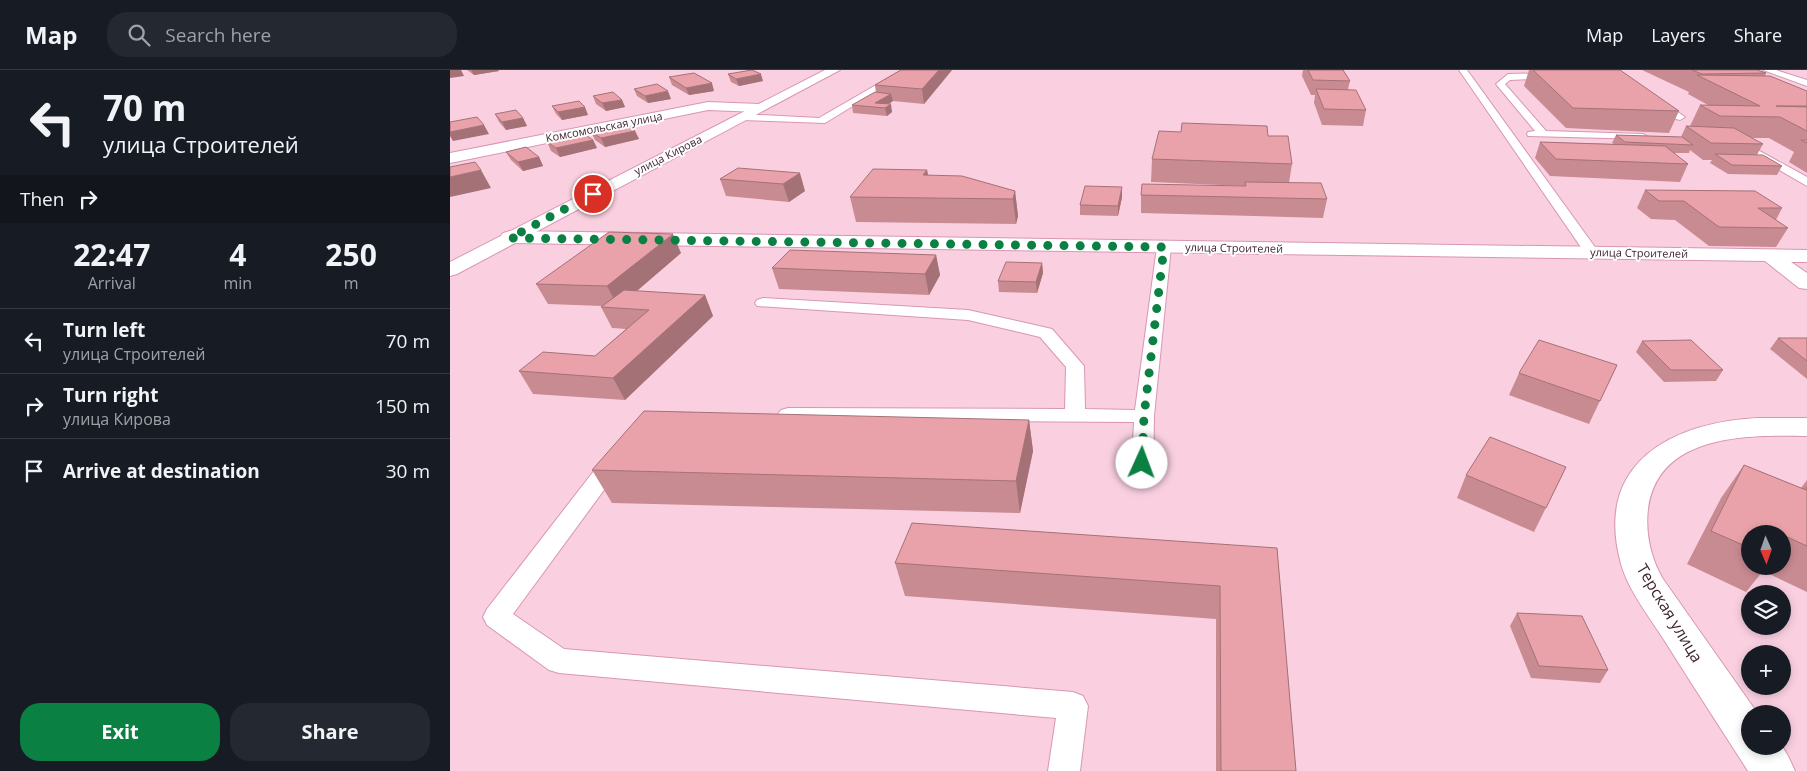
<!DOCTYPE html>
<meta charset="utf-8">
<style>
:root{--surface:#171b24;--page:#242831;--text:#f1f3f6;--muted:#9ea1a6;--line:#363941;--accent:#0b8043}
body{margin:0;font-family:"Open Sans",sans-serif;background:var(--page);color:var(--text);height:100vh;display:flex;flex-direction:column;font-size:19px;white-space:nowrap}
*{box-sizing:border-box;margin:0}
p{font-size:16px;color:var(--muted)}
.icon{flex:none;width:28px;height:28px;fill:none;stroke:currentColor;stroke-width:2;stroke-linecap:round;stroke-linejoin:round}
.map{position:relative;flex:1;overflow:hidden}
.sheet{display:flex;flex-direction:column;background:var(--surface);width:450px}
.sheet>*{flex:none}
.top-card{background:#171b24;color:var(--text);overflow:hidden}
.needle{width:32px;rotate:178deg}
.controls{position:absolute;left:1291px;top:455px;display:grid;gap:10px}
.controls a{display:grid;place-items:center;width:50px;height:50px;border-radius:50%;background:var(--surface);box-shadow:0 2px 8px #0003;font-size:25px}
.pin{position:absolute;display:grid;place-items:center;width:42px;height:42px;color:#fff;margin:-21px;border:2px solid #fff;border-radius:50%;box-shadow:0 1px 5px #0007}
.me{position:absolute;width:55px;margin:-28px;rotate:2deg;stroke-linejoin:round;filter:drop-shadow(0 0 4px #0008)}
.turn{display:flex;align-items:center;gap:18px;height:105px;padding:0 20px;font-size:22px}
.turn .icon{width:65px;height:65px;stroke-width:2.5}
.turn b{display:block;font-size:35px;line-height:42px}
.then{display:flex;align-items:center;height:48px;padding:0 20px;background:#0003;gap:10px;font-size:19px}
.eta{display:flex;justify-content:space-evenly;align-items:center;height:85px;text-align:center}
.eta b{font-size:30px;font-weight:700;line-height:35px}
.action{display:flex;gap:10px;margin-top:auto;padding:10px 20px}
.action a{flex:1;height:58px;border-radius:20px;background:var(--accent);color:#fff;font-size:20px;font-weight:700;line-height:58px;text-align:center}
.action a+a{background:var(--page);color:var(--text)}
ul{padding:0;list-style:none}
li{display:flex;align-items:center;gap:15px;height:65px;padding:0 20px;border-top:1px solid var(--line)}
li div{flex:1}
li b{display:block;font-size:19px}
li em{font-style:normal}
header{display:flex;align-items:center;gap:30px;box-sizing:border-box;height:70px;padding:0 25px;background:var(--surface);border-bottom:1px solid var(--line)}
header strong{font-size:24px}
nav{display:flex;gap:28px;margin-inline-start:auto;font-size:18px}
.search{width:350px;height:45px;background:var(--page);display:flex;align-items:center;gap:12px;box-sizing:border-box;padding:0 18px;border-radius:20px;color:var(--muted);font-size:19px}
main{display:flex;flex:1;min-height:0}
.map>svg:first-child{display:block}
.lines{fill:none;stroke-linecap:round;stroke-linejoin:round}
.service-casing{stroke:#d896b3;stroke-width:2}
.minor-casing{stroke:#d896b3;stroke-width:2}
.secondary-casing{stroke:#d896b3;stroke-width:2}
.service{fill:#fff;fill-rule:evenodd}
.minor{fill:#fff;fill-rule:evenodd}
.secondary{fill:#fff;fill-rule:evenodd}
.wall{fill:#c98b92;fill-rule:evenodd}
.shaded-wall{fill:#a47177}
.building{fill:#eaa2aa;stroke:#a47177}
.route{stroke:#0b8043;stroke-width:9;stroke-dasharray:0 16.2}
.labels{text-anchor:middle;stroke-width:4;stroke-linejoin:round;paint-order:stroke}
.far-street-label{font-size:11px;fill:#3f2531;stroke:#fefefe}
.near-street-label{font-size:16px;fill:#3f2531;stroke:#fefefe}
</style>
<header>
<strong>Map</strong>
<div class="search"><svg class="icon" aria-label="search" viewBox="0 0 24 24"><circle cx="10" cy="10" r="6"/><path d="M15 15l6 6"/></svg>Search here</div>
<nav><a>Map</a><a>Layers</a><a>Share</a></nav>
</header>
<main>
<section class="sheet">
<div class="top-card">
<div class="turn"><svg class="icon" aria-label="left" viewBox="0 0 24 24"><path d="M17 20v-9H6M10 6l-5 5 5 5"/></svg><div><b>70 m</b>улица Строителей</div></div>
<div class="then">Then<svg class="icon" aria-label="right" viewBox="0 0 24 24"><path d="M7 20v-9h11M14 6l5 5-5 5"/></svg></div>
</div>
<div class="eta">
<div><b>22:47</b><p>Arrival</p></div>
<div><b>4</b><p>min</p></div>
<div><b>250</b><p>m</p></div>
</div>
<ul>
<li><svg class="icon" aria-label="left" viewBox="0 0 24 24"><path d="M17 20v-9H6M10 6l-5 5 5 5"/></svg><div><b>Turn left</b><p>улица Строителей</p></div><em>70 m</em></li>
<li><svg class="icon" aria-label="right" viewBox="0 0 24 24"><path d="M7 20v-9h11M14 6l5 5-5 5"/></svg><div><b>Turn right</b><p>улица Кирова</p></div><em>150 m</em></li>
<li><svg class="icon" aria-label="arrive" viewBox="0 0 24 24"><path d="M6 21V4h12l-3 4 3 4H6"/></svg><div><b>Arrive at destination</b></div><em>30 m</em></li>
</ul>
<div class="action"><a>Exit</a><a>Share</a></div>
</section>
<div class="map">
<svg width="1357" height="701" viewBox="0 0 1357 701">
<rect width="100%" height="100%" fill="#fad0e1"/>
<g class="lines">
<g class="service-casing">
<path id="service" d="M 452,0 L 462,0 L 375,53 L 292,50 L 287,47 L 292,44 L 369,48 Z
M 1009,0 L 1017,0 L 1147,180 L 1149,183 L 1147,186 L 1137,186 Z
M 1313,0 L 1326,0 L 1357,10 L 1357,16 Z
M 1104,3 L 1108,6 L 1107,8 L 1060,10 L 1055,14 L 1096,61 L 1193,64 L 1198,67 L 1197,69 L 1078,66 L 1077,64 L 1078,62 L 1085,61 L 1046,14 L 1058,4 Z
M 1204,27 L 1207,28 L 1235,47 L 1230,50 L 1226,49 L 1201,32 L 1201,28 Z
M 1295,73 L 1357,107 L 1357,116 L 1291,78 L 1290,76 Z
M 714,173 L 719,174 L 721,177 L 704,346 L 703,408 L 700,413 L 692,416 L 684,413 L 681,408 L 684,352 L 338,350 L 331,348 L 328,344 L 331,340 L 338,338 L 615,339 L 616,297 L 590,267 L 518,250 L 307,236 L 305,233 L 307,230 L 313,228 L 518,240 L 602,259 L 634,296 L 635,339 L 685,340 L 707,177 L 709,174 Z
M 165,382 L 173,384 L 176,389 L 173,394 L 63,544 L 114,579 L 623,622 L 633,626 L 638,636 L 630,701 L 598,701 L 606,648 L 109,603 L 99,600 L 37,555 L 33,547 L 37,539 L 157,384 Z"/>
</g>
<g class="minor-casing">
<path id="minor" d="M 258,32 L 309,34 L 316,38 L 309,42 L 258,40 L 0,93 L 0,83 Z
M 60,161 L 1357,180 L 1357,192 L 1341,192 L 1357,203 L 1357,219 L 1349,218 L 1315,191 L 60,173 L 53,171 L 50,167 L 53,163 Z
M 1309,348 L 1357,348 L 1357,366 C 1299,365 1208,363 1198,439 C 1195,463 1201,489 1213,509 L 1308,644 L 1300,644 L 1300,676 L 1332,676 L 1338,686 L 1345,701 L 1298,701 C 1271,659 1243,616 1216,573 C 1201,549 1179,522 1171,494 C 1143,393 1222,352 1309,348 Z"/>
</g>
<g class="secondary-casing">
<path id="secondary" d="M 375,0 L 390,0 L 7,204 L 0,206 L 0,192 Z"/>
</g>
<use href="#service" class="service"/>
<use href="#minor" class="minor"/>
<use href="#secondary" class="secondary"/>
</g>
<path class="wall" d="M 17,0 L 48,0 L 49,1 L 24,5 Z
M 502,0 L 474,34 L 443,31 L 438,34 L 442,42 L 437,46 L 403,43 L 402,35 L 426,23 L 425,15 Z
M 853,0 L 893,0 L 900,11 L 898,19 L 916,40 L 913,56 L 872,55 L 864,33 L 865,25 L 861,25 L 852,6 Z
M 1079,0 L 1157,0 L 1229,41 L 1219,63 L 1116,58 L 1074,16 Z
M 1192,0 L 1307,0 L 1316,3 L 1315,6 L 1357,21 L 1357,103 L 1339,92 L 1344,82 L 1319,68 L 1302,68 L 1313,74 L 1307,85 L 1332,96 L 1327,105 L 1278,104 L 1260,93 L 1262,90 L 1253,90 L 1240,80 L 1239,83 L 1223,83 L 1238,94 L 1230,112 L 1100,106 L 1085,88 L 1090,72 L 1164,74 L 1162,73 L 1166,65 L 1231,67 L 1236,56 L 1242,57 L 1240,56 L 1250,35 L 1258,35 L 1238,24 L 1239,22 Z
M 278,4 L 313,11 L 289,16 L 281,12 Z
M 219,7 L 264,21 L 239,25 L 222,15 Z
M 184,19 L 221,29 L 198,33 L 187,26 Z
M 143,26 L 172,30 L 175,37 L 156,41 L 146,34 Z
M 102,36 L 138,45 L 112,50 L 106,44 Z
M 45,44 L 73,48 L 77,56 L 56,60 L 49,52 Z
M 185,61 L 189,69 L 155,77 L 145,70 L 141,62 Z
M 818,66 L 842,94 L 839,113 L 877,129 L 873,148 L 691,143 L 691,125 L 795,116 L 701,112 L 702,89 Z
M 143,70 L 147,78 L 110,87 L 101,81 L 97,72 Z
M 56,82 L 89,87 L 93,96 L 73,101 L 61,90 Z
M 288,98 L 355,121 L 339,132 L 276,126 L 270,109 Z
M 477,100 L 478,105 L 565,121 L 568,146 L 566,154 L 406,152 L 400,127 Z
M 1195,120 L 1332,138 L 1326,150 L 1338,158 L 1326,177 L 1259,176 L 1225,150 L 1201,149 L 1187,138 Z
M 672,127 L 668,146 L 630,145 L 630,135 Z
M 231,183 L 187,221 L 255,225 L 263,246 L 175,330 L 83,324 L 69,301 L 145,286 L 176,259 L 162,258 L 151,237 L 152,236 L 98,234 L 86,214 Z
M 486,185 L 490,205 L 479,225 L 329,219 L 322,198 Z
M 592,193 L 593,203 L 587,223 L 549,222 L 548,211 Z
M 1328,268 L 1357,268 L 1357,309 L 1320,279 Z
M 1192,271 L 1273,300 L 1266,311 L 1214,312 L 1186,282 Z
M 1167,295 L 1139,354 L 1059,325 L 1069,303 Z
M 579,350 L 583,381 L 570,443 L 162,433 L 142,400 Z
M 1294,395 L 1351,418 L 1357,410 L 1357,522 L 1313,501 L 1296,522 L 1237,494 L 1271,428 ZM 1300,464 L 1332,464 L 1332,496 L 1300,496 Z
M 1116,397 L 1084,462 L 1007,428 L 1016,405 Z
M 827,478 L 846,701 L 766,701 L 766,549 L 455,526 L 445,493 Z
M 1067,543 L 1158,600 L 1150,613 L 1081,608 L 1060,556 Z"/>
<path class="shaded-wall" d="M 0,0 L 11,0 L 14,6 L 0,8 Z
M 21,0 L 48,0 L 49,1 L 24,5 Z
M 489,0 L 502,0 L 474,34 L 472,19 Z
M 311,4 L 313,11 L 289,16 L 286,9 Z
M 262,13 L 264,21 L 239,25 L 236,18 Z
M 218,21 L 221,29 L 198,33 L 195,26 Z
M 441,24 L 443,31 L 432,38 L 425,33 Z
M 172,30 L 175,37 L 156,41 L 152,33 Z
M 441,34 L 442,42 L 437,46 L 435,38 Z
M 135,37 L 138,45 L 112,50 L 108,42 Z
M 73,48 L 77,56 L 56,60 L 52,52 Z
M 34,55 L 39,64 L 3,71 L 0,66 L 0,62 Z
M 185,61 L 189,69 L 155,77 L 151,68 Z
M 143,70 L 147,78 L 110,87 L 106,78 Z
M 89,87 L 93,96 L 73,101 L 68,92 Z
M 31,100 L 41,118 L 0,127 L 0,107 Z
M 477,100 L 481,124 L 473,105 Z
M 350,103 L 355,121 L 339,132 L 333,114 Z
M 672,117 L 672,127 L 668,146 L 668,136 Z
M 565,121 L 568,146 L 566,154 L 563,129 Z
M 223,164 L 231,183 L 168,237 L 157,216 Z
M 486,185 L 490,205 L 479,225 L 475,204 Z
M 592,193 L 593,203 L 587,223 L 586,212 Z
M 255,225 L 263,246 L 175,330 L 163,308 Z
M 579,350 L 583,381 L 570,443 L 566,411 Z"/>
<path class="building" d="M 302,0 L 311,4 L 286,9 L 278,4 Z
M 451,0 L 489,0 L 472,19 L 425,15 Z
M 858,0 L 893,0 L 900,11 L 863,10 Z
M 1083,0 L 1170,0 L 1229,41 L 1123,38 Z
M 1242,0 L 1307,0 L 1316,3 L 1252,4 Z
M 244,3 L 262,13 L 236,18 L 219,7 Z
M 1247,5 L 1320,6 L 1357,21 L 1357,36 L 1326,36 L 1357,37 L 1357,61 L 1330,47 L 1270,46 L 1250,35 L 1310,36 Z
M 207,14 L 218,21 L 195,26 L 184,19 Z
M 866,19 L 906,20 L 916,40 L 874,39 Z
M 163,22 L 172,30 L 152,33 L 143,26 Z
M 425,22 L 441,24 L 425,33 L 441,34 L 435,38 L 402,35 Z
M 129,31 L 135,37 L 108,42 L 102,36 Z
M 66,40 L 73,48 L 52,52 L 45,44 Z
M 27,47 L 34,55 L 0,62 L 0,52 Z
M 732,53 L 817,56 L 818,66 L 838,66 L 842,94 L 702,89 L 709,61 L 731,62 Z
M 175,54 L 185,61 L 151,68 L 141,62 Z
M 1236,56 L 1284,58 L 1313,74 L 1261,73 Z
M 134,64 L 143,70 L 106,78 L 97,72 Z
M 1166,65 L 1232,67 L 1243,75 L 1175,72 Z
M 1351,70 L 1357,70 L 1357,73 Z
M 1090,72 L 1215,76 L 1238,94 L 1106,89 Z
M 76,77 L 89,87 L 68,92 L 56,82 Z
M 1265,84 L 1313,85 L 1332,96 L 1282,95 Z
M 25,92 L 31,100 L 0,107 L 0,97 Z
M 288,98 L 350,103 L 333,114 L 270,109 Z
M 423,99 L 477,100 L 473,105 L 512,106 L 565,121 L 563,129 L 400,127 Z
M 795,112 L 871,113 L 877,129 L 691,125 L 692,114 L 796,116 Z
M 635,116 L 672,117 L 668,136 L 630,135 Z
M 1195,120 L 1305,121 L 1332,138 L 1308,138 L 1338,158 L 1269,157 L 1234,131 L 1209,131 Z
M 159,162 L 223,164 L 157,216 L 86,214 Z
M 340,180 L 486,185 L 475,204 L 322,198 Z
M 556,192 L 592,193 L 586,212 L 548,211 Z
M 174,220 L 255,225 L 163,308 L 69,301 L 93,282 L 145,286 L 199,240 L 151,237 Z
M 1328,268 L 1357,268 L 1357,291 Z
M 1089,270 L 1167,295 L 1150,331 L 1069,303 Z
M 1241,270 L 1273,300 L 1221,300 L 1192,271 Z
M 194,341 L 579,350 L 566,411 L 142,400 Z
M 1040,367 L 1116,397 L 1096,438 L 1016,405 Z
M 1294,395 L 1356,420 L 1357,417 L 1357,476 L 1333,465 L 1332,467 L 1332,464 L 1300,464 L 1300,478 L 1261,461 Z
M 462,453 L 827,478 L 846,701 L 771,701 L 770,516 L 445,493 Z
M 1067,543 L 1132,546 L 1158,600 L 1089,596 Z"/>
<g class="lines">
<path class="route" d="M 143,124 L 60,168 L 714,177 L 694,346 L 692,393"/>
</g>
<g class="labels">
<g class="far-street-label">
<text transform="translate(154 57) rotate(-11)" y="4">Комсомольская улица</text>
<text transform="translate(218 85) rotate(-27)" y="4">улица Кирова</text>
<text transform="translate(784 178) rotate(1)" y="4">улица Строителей</text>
<text transform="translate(1189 183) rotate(1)" y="4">улица Строителей</text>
</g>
<g class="near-street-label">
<text transform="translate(1220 543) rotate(59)" y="6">Терская улица</text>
</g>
</g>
</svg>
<div class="controls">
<a><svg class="needle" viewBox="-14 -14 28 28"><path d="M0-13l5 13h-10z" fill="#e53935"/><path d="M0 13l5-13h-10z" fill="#9ea1a6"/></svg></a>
<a><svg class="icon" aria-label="layers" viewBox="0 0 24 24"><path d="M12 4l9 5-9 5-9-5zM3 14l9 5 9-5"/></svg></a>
<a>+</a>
<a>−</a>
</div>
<div class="pin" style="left:143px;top:124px;background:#d93025"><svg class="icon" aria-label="arrive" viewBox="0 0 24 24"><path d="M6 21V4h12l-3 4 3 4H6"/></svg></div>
<svg class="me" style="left:692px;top:393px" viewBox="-20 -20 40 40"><circle r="19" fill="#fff"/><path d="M0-13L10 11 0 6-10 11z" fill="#0b8043"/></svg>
</div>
</main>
